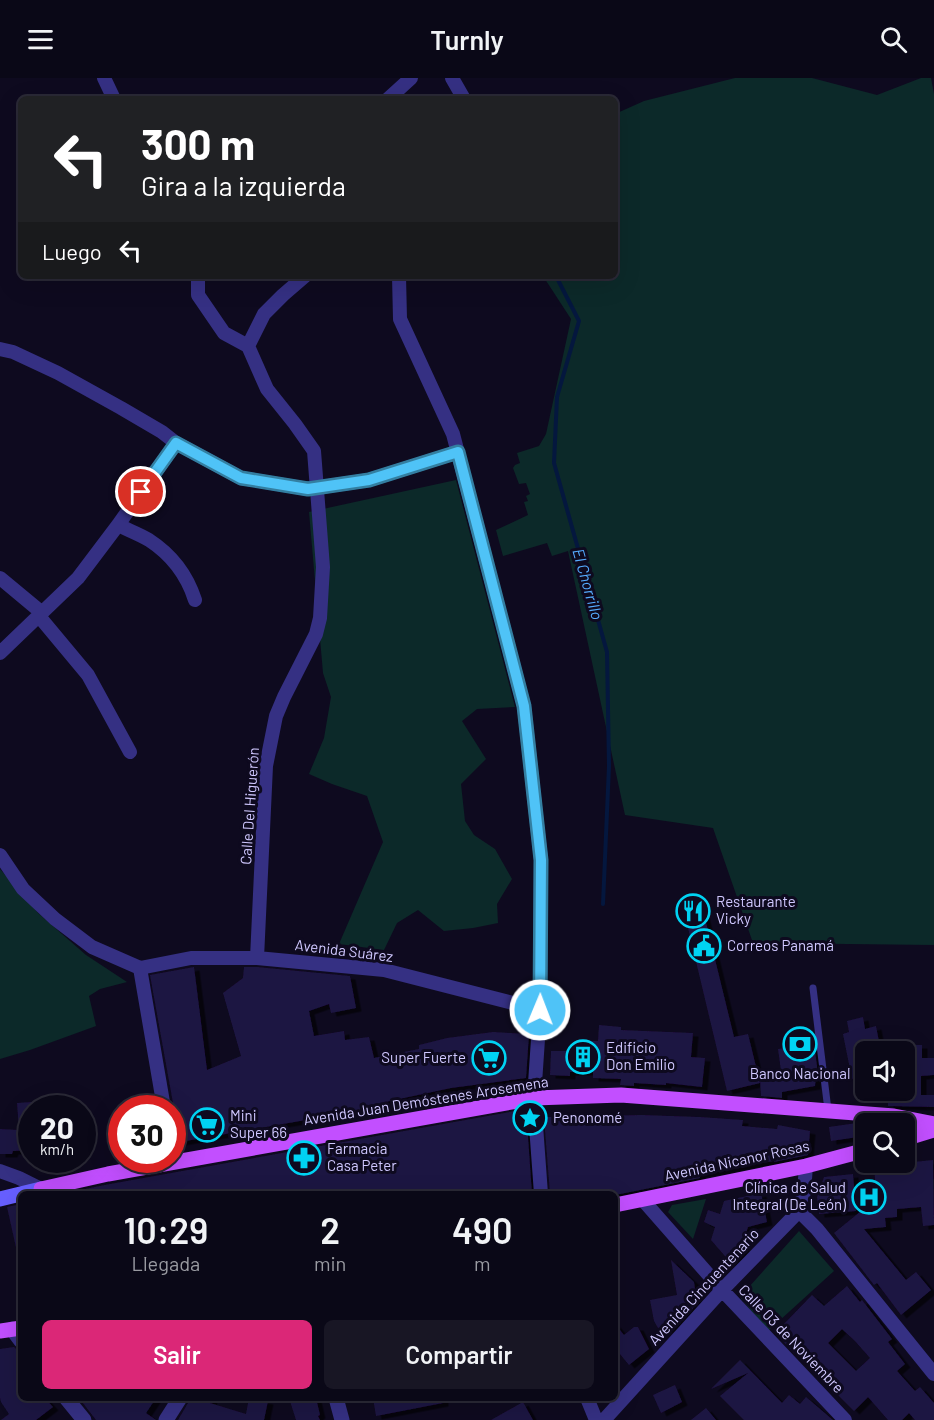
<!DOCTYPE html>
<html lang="es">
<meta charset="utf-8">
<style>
:root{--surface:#0a0817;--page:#181624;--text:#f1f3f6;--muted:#999aa1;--line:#2a2936;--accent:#db2777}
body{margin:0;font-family:Barlow,sans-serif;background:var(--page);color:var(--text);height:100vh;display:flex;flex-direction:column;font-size:22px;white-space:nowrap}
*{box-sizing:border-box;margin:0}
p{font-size:20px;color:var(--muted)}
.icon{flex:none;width:33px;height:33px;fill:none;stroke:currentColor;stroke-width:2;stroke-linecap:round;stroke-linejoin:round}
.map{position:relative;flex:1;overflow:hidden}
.side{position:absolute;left:18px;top:1113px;width:600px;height:210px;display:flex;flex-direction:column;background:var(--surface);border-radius:9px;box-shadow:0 6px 24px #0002,0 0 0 2px var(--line)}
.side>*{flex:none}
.top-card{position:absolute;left:18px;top:18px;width:600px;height:183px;border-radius:9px;box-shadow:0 6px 24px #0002,0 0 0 2px var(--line);background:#202124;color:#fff;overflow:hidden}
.tools{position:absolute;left:855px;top:963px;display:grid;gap:12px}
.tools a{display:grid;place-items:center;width:60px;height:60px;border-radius:9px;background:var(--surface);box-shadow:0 6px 24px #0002,0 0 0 2px var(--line);font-size:30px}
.speed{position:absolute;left:18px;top:1017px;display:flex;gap:12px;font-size:30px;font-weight:700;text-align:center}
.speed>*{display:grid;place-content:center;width:78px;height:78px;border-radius:50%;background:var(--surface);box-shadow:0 6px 24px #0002,0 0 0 2px var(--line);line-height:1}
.speed small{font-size:15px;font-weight:400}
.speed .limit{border:9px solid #d22;background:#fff;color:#111}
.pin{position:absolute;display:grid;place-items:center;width:51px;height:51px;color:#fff;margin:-26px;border:3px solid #fff;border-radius:50%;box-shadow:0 2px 6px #0007}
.me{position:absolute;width:66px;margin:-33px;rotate:1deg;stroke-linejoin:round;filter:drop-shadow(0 0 4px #0008)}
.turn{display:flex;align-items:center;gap:21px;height:126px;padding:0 24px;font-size:27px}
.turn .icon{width:78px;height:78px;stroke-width:2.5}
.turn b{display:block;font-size:42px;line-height:51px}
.then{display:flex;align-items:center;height:57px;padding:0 24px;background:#0003;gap:12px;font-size:22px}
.eta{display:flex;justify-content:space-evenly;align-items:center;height:102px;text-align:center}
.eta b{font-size:36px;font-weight:600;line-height:42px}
.primary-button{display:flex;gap:12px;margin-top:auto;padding:12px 24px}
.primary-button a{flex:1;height:69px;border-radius:9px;background:var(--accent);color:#fff;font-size:24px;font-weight:600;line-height:69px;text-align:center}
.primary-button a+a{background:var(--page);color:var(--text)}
header{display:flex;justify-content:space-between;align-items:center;height:78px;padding:0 24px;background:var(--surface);font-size:27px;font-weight:600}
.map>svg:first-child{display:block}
.green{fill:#0c2929}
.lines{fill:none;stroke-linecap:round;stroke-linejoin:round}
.stream{stroke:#04173e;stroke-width:4}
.building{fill:#1f1442;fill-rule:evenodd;filter:url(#shadow)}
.service{stroke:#353083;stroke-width:7}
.minor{stroke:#353083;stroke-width:14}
.tertiary{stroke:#353083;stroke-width:15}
.secondary{stroke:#675fff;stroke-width:15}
.primary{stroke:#c24fff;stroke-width:15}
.route-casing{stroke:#337fa1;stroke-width:15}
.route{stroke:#4fc3f7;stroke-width:10}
.labels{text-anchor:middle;stroke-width:6;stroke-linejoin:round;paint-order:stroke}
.street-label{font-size:15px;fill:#d0c8ff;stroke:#0e0a1f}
.poi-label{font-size:15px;fill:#d0c8ff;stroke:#0e0a1f;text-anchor:start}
.water-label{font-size:16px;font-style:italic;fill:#56acff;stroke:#0e0a1f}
</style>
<header><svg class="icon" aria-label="menu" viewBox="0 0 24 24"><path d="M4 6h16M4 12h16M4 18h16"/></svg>Turnly<svg class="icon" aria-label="search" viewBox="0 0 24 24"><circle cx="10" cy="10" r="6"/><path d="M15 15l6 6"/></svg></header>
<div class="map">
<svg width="934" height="1342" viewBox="0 0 934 1342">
<defs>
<filter id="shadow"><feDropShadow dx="5.5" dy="3.5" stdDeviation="0" flood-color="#0009"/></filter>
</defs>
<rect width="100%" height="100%" fill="#0e0a1f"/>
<path class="green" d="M 735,0 L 812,0 L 877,17 L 921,0 L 931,0 L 934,16 L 934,867 L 753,865 L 713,750 L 625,737 L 568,473 L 552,478 L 547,465 L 503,478 L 496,452 L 528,437 L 524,424 L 528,423 L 526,418 L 530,416 L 526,405 L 519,406 L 513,390 L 515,387 L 520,385 L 517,375 L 539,368 L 546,356 L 571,241 L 543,198 L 615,198 L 615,36 L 644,23 Z
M 456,402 L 515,629 L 477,631 L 462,643 L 486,681 L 461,706 L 465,743 L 474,757 L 495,771 L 512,801 L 497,826 L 498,845 L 473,850 L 444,853 L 418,832 L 397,845 L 384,872 L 339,866 L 383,764 L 367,718 L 332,706 L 309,696 L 324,660 L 331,619 L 323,595 L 309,434 Z
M 0,791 L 38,835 L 86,877 L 127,904 L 100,911 L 89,918 L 96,948 L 30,972 L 0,981 Z
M 706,1121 L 693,1161 L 668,1134 L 672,1127 Z
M 799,1153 L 834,1193 L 768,1253 L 740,1219 Z"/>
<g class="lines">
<path class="stream" d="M 556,198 L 579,243 L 557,319 L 554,385 L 607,574 L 609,688 L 603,826"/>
</g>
<path class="building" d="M 701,824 L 734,959 L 748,956 L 760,1005 L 727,1013 L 683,829 Z
M 194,889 L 207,992 L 241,978 L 223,915 L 243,900 L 244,889 L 257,889 L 350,898 L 356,930 L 331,935 L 329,926 L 309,933 L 314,958 L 344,953 L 345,962 L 369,959 L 374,980 L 419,971 L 419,967 L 447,960 L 493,954 L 529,956 L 526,1000 L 451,1010 L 385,1024 L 386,1028 L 180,1064 L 150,897 Z
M 863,939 L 865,951 L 876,948 L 881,974 L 866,974 L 866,998 L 852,1001 L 843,956 L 849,954 L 847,943 Z
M 599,947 L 621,949 L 621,952 L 693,955 L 691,979 L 705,980 L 702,1009 L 666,1005 L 666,1007 L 634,1005 L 634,1008 L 620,1007 L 621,1001 L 593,1000 L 593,994 L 570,994 L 570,998 L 550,997 L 551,973 L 574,973 L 574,963 L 598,963 Z
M 813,958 L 817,988 L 815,1008 L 782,1014 L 782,1020 L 761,1018 L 760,1001 L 782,1000 L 778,971 L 786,970 L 785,963 Z
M 904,967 L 922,967 L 922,980 L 934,980 L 934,997 L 921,998 L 921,1017 L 934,1017 L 934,1029 L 888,1028 L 888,1012 L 904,1012 Z
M 32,1024 L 32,1072 L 13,1073 L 12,1076 L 0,1076 L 0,1051 L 19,1052 L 17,1025 Z
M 526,1031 L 532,1116 L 75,1116 L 75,1113 L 110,1106 Z
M 642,1037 L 700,1039 L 743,1042 L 742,1048 L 777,1051 L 778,1047 L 810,1053 L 808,1077 L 774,1084 L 774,1083 L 753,1086 L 721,1093 L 700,1096 L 700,1100 L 615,1117 L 550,1116 L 544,1039 Z
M 857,1045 L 858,1059 L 831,1063 L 829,1049 Z
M 933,1082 L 934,1147 L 923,1148 L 921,1129 L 897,1131 L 897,1139 L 885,1140 L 886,1149 L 864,1151 L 906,1202 L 916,1194 L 931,1212 L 901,1237 L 877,1205 L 874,1207 L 834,1155 L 866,1129 L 877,1128 L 874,1088 Z
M 853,1096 L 856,1133 L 819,1136 L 817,1119 L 824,1099 Z
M 761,1115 L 767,1144 L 748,1149 L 742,1167 L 746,1172 L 731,1185 L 711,1162 L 715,1149 L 704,1144 L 708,1132 L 720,1136 L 724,1123 Z
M 21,1126 L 21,1174 L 17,1174 L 7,1129 Z
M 671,1182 L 694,1204 L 697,1226 L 684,1241 L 661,1255 L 654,1243 L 650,1222 L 677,1217 Z
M 847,1208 L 860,1224 L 862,1222 L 892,1261 L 888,1264 L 905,1286 L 897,1293 L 915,1313 L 920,1309 L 934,1325 L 934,1342 L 915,1342 L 909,1335 L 902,1342 L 888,1342 L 868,1319 L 854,1333 L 835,1314 L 836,1313 L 796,1273 L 794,1275 L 783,1263 L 790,1256 L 782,1248 L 812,1217 L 824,1228 ZM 842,1251 L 855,1263 L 870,1280 L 856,1293 L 828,1265 Z
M 615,1246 L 624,1257 L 634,1249 L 638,1249 L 649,1271 L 629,1287 L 615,1270 Z
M 14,1269 L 21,1276 L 21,1320 L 45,1320 L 53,1329 L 36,1342 L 1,1342 L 9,1336 L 1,1324 L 0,1320 L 0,1271 Z
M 740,1282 L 782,1325 L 789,1317 L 800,1326 L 806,1319 L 833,1342 L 744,1342 L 720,1318 L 748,1295 L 711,1311 Z
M 675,1307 L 682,1324 L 661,1335 L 653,1317 Z
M 79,1320 L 156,1320 L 146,1335 L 156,1342 L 96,1342 Z
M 190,1320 L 213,1320 L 210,1325 L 246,1336 L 249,1320 L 268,1323 L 264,1342 L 178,1342 L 188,1325 Z
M 301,1320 L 316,1320 L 320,1337 L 318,1338 L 320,1342 L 296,1342 L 290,1323 Z
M 373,1320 L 443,1320 L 443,1325 L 376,1338 Z
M 523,1324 L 533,1342 L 491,1342 Z
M 706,1330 L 716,1342 L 691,1342 Z"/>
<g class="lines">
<path class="service" d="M 813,910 L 828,1032"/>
<path class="minor" d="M 104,0 L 114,21
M 452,0 L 464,21
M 388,21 L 411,0
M 198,198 L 198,217 L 224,255 L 248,268
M 399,198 L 400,241 L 453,356 L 524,628 L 541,782 L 540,932 L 534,1020 L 541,1116
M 0,271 L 13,274 L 58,295 L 121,330 L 162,354 L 176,365 L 241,400 L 308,411 L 369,402 L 458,374
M 118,447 C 128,452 139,456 149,462 C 172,477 187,497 195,522
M 0,500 L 41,534
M 38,537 L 88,597 L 130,674
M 0,575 L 78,500 L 118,447 L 176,365
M 0,777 L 23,811 L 55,841 L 92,869 L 140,890
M 257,880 L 266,688 L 276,638 L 284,619 L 316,556 L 320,540 L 323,489 L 314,373 L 295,346 L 267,311 L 248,268 L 264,236 L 283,217 L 305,198
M 140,890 L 191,880 L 257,880 L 384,892 L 540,932
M 140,890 L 164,1030
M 0,1093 L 19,1100 L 41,1111
M 642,1121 L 722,1212 L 845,1342
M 799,1133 L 817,1151 L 934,1296
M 587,1320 L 596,1342
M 604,1342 L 722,1212 L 799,1133 L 804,1114 L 806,1088"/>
<path class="tertiary" d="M 12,1251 L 21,1263
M 66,1320 L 84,1342
M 336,1320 L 342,1342
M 166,1342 L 180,1320"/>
<path class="secondary" d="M 0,1121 L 41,1111"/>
<path class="primary" d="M 904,1061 L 934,1052
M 41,1116 L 41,1111 L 108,1096 L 534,1020 L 621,1017 L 894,1038 L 934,1046
M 615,1127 L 806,1088 L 866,1072
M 0,1253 L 21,1250"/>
</g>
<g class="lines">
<g class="route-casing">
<path id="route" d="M 141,414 L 176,365 L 241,400 L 308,411 L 369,402 L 458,374 L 524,628 L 541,782 L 540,932"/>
</g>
<use href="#route" class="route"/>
</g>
<defs>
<g id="restaurant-ring" transform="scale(1.725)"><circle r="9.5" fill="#0e0a1f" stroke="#00d3f3" stroke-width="1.5"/><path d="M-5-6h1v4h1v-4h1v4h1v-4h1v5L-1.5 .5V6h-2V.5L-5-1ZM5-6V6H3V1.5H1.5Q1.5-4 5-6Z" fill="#00d3f3"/></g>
<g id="civic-ring" transform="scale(1.725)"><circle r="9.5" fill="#0e0a1f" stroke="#00d3f3" stroke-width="1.5"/><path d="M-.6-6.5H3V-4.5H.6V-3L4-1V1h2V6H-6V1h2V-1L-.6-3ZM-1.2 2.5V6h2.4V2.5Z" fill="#00d3f3"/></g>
<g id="bank-ring" transform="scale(1.725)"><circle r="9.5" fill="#0e0a1f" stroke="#00d3f3" stroke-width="1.5"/><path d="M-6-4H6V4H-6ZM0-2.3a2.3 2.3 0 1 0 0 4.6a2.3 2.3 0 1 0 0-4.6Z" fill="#00d3f3"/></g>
<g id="building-ring" transform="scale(1.725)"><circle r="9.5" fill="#0e0a1f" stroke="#00d3f3" stroke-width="1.5"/><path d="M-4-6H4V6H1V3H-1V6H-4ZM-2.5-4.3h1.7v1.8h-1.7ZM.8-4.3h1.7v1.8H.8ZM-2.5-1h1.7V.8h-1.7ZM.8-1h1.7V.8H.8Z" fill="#00d3f3"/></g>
<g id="supermarket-ring" transform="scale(1.725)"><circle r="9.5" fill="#0e0a1f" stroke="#00d3f3" stroke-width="1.5"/><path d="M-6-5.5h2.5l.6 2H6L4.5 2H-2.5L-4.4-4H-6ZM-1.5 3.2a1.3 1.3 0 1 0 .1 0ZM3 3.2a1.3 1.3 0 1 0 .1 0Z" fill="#00d3f3"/></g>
<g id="sight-ring" transform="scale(1.725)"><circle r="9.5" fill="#0e0a1f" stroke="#00d3f3" stroke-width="1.5"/><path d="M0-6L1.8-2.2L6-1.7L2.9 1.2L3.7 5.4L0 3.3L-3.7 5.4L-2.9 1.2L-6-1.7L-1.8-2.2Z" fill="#00d3f3"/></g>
<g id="pharmacy-ring" transform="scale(1.725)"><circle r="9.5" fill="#0e0a1f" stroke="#00d3f3" stroke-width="1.5"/><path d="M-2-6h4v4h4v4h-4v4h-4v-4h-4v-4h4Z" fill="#00d3f3"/></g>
<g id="hospital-ring" transform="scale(1.725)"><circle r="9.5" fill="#0e0a1f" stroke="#00d3f3" stroke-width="1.5"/><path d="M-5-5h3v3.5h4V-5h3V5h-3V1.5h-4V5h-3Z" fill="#00d3f3"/></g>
</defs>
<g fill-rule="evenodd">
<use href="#restaurant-ring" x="693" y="833"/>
<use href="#civic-ring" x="704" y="868"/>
<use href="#bank-ring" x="800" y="966"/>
<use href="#building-ring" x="583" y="979"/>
<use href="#supermarket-ring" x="489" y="980"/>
<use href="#sight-ring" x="530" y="1040"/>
<use href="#supermarket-ring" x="207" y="1047"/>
<use href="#pharmacy-ring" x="304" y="1080"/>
<use href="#hospital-ring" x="869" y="1119"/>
</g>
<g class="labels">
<g class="street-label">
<text transform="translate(250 728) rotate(-86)" y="5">Calle Del Higuerón</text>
<text transform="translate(344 873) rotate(7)" y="5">Avenida Suárez</text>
<text transform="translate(426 1023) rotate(-9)" y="5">Avenida Juan Demóstenes Arosemena</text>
<text transform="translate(737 1083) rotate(-12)" y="5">Avenida Nicanor Rosas</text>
<text transform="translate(704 1209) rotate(-47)" y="5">Avenida Cincuentenario</text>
<text transform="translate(791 1261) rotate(46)" y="5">Calle 03 de Noviembre</text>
</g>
<g class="poi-label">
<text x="716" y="829">Restaurante<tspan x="716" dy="17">Vicky</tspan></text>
<text x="727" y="873">Correos Panamá</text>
<text x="606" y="975">Edificio<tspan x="606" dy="17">Don Emilio</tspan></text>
<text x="466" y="985" text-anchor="end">Super Fuerte</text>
<text x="800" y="1001" text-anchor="middle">Banco Nacional</text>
<text x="230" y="1043">Mini<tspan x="230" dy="17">Super 66</tspan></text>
<text x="553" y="1045">Penonomé</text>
<text x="327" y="1076">Farmacia<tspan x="327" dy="17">Casa Peter</tspan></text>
<text x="846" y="1115" text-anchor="end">Clínica de Salud<tspan x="846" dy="17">Integral (De León)</tspan></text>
</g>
<g class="water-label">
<text transform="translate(588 506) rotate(74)" y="6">El Chorrillo</text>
</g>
</g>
</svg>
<div class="tools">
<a><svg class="icon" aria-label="sound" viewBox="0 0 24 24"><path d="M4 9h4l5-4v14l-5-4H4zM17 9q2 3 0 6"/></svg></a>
<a><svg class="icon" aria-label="search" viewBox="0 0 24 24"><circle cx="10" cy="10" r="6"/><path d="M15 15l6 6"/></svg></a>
</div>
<div class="speed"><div>20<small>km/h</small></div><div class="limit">30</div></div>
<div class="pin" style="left:141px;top:414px;background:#d93025"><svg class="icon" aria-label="arrive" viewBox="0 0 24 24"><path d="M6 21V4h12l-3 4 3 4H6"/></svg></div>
<svg class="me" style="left:540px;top:932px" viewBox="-20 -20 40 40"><circle r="17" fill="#4fc3f7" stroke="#fff" stroke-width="3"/><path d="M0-11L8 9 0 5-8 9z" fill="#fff"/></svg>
<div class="top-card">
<div class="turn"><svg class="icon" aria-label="left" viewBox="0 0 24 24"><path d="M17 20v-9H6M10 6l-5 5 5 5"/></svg><div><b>300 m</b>Gira a la izquierda</div></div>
<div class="then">Luego<svg class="icon" aria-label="left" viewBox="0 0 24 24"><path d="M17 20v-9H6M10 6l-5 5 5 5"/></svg></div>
</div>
<section class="side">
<div class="eta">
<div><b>10:29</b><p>Llegada</p></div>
<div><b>2</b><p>min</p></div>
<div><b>490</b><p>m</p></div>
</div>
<div class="primary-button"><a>Salir</a><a>Compartir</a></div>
</section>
</div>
